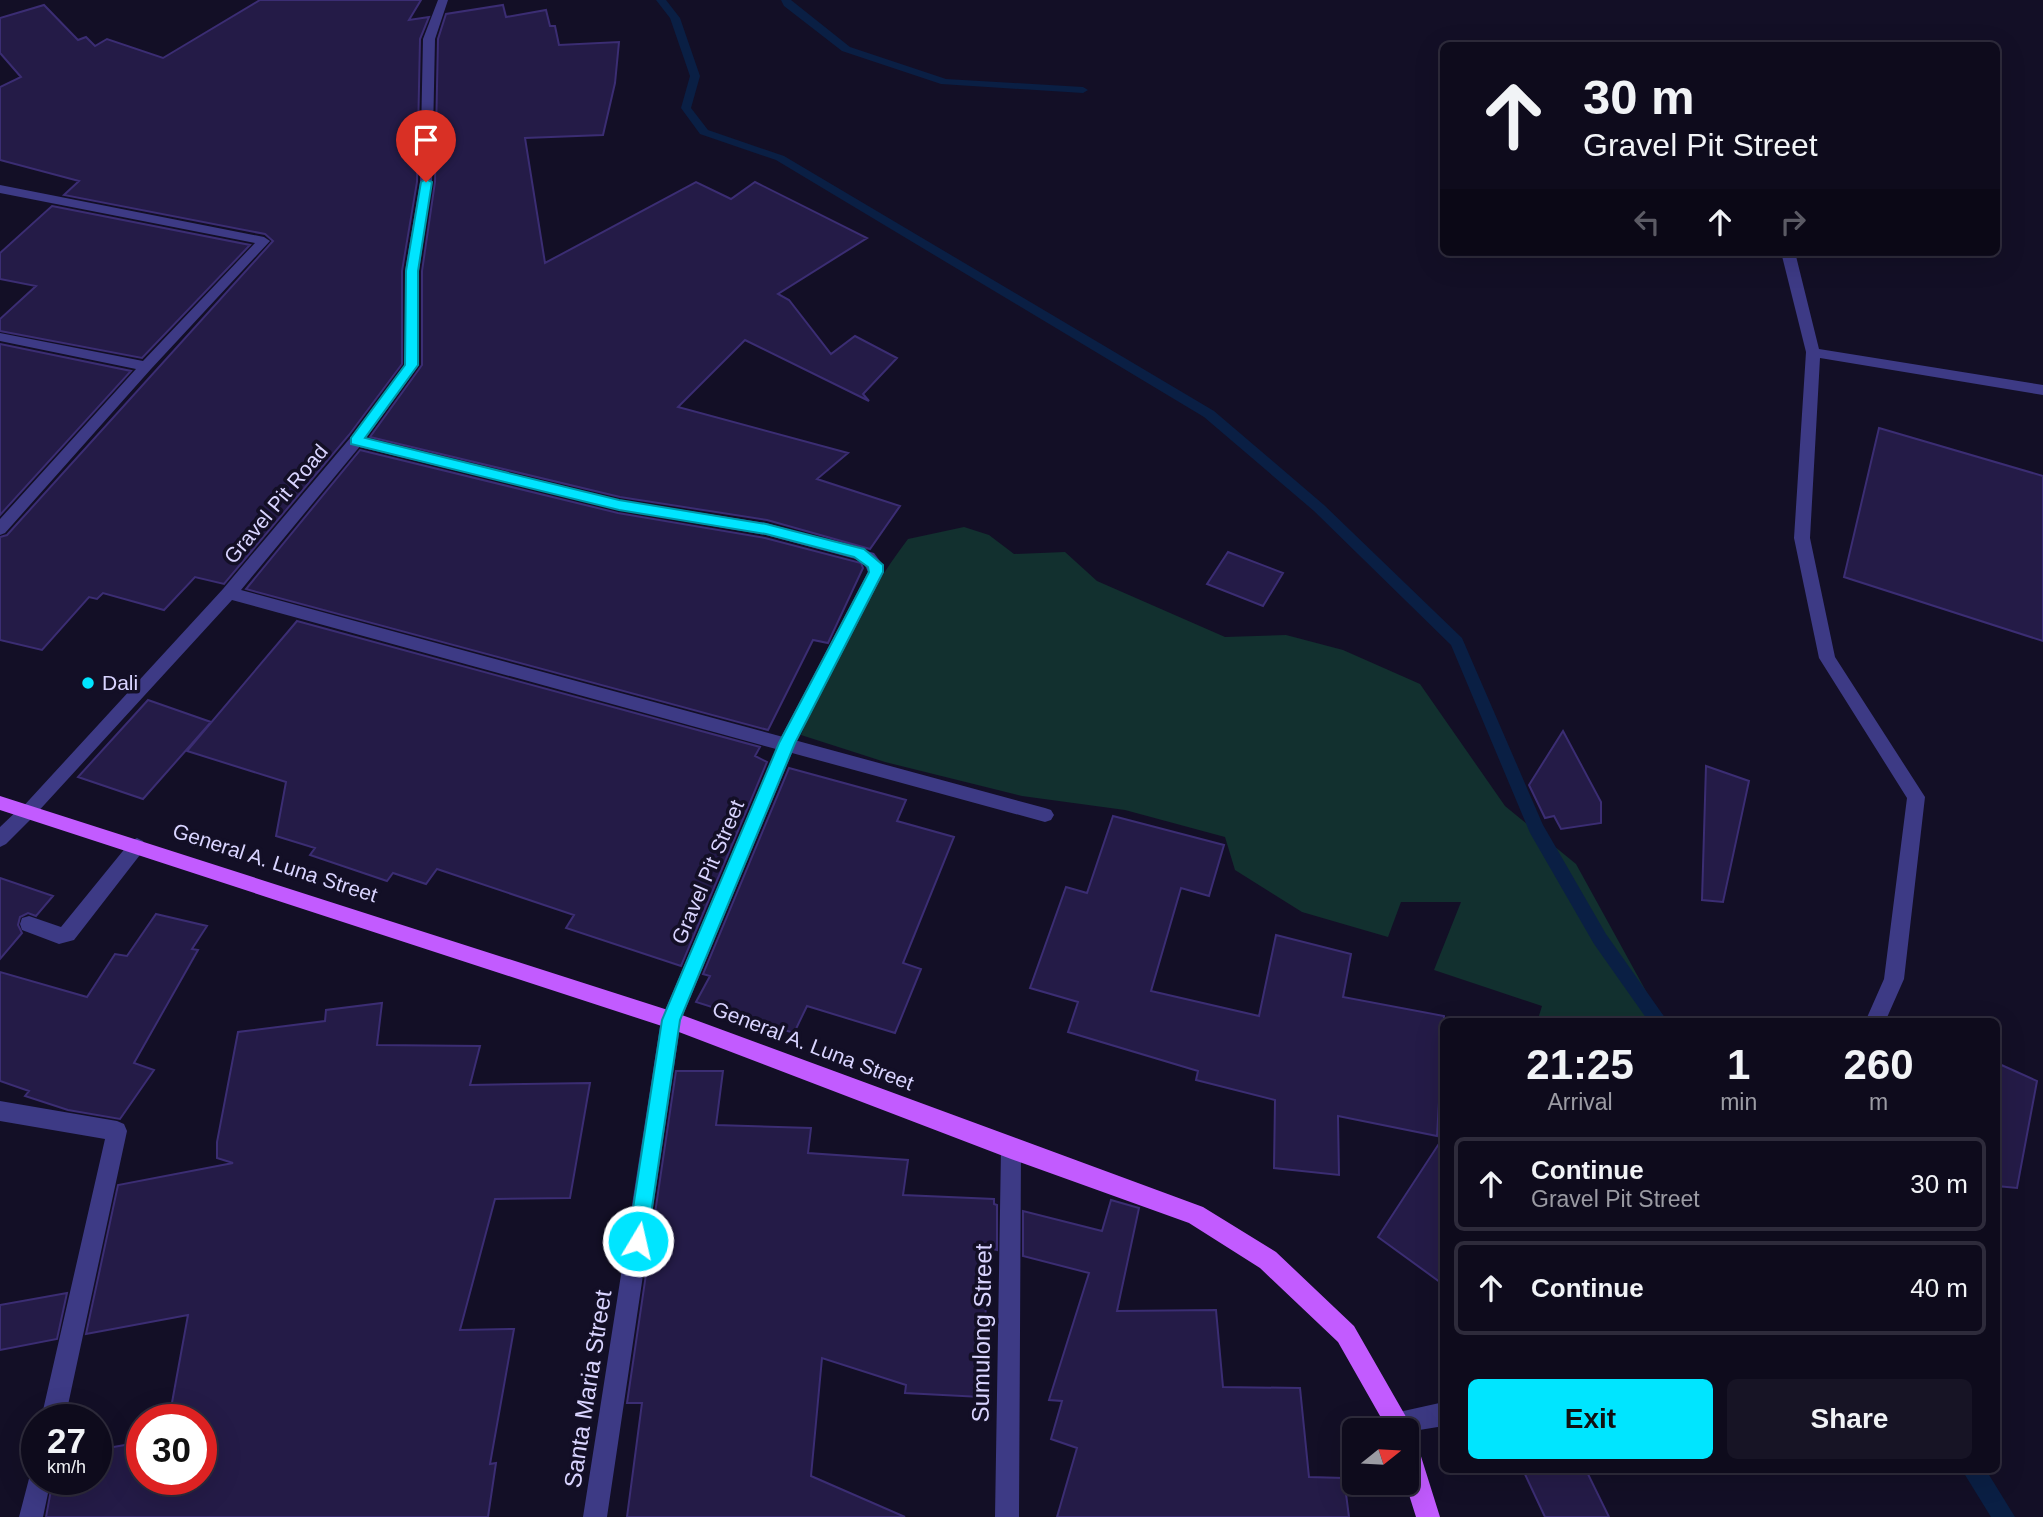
<!DOCTYPE html>
<style>
:root{--surface:#0e0b1c;--page:#171425;--text:#f1f3f6;--muted:#9b9ba3;--line:#2e2b3b;--accent:#00e5ff}
body{margin:0;font-family:Helvetica,sans-serif;background:var(--page);color:var(--text);height:100vh;display:flex;flex-direction:column;font-size:26px;white-space:nowrap}
*{box-sizing:border-box;margin:0}
p{font-size:23px;color:var(--muted)}
.icon{flex:none;width:38px;height:38px;fill:none;stroke:currentColor;stroke-width:2;stroke-linecap:round;stroke-linejoin:round}
.map{position:relative;flex:1;overflow:hidden}
.details{position:absolute;left:1440px;top:1018px;width:560px;height:455px;display:flex;flex-direction:column;background:var(--surface);border-radius:10px;box-shadow:0 7px 28px #0002,0 0 0 2px var(--line)}
.details>*{flex:none}
.hud{position:absolute;left:1440px;top:42px;width:560px;height:214px;border-radius:10px;box-shadow:0 7px 28px #0002,0 0 0 2px var(--line);background:#0e0b1c;color:var(--text);overflow:hidden}
.needle{width:46px;rotate:72deg}
.fabs{position:absolute;left:1342px;top:1418px;display:grid;gap:14px}
.fabs a{display:grid;place-items:center;width:77px;height:77px;border-radius:10px;background:var(--surface);box-shadow:0 7px 28px #0002,0 0 0 2px var(--line);font-size:35px}
.speed{position:absolute;left:21px;top:1404px;display:flex;gap:14px;font-size:35px;font-weight:700;text-align:center}
.speed>*{display:grid;place-content:center;width:91px;height:91px;border-radius:50%;background:var(--surface);box-shadow:0 7px 28px #0002,0 0 0 2px var(--line);line-height:1}
.speed small{font-size:18px;font-weight:400}
.speed .limit{border:10px solid #d22;background:#fff;color:#111}
.pin{position:absolute;display:grid;place-items:center;width:60px;height:60px;color:#fff;margin:-72px -30px;border-radius:50% 50% 50% 0;rotate:-45deg;box-shadow:0 0 7px #0007}
.pin .icon{rotate:45deg}
.me{position:absolute;width:77px;margin:-38px;rotate:9deg;stroke-linejoin:round;filter:drop-shadow(0 0 5px #0008)}
.turn{display:flex;align-items:center;gap:24px;height:147px;padding:0 28px;font-size:32px}
.turn .icon{width:91px;height:91px;stroke-width:2.5}
.turn b{display:block;font-size:49px;line-height:60px}
.lanes{display:flex;align-items:center;height:66px;padding:0 28px;background:#0003;justify-content:center;gap:35px;direction:ltr}
.lanes .off{opacity:.35}
.eta{display:flex;justify-content:space-evenly;align-items:center;height:119px;text-align:center}
.eta b{font-size:42px;font-weight:700;line-height:49px}
.cta{display:flex;gap:14px;margin-top:auto;padding:14px 28px}
.cta a{flex:1;height:80px;border-radius:10px;background:var(--accent);color:#111;font-size:28px;font-weight:700;line-height:80px;text-align:center}
.cta a+a{background:var(--page);color:var(--text)}
ul{padding:0;list-style:none}
li{display:flex;align-items:center;gap:21px;height:94px;margin:0 14px 10px;padding:0 14px;border:4px solid var(--line);border-radius:10px}
li div{flex:1}
li b{display:block;font-size:26px}
li em{font-style:normal}
.map>svg:first-child{display:block}
.green{fill:#12302f}
.lines{fill:none;stroke-linecap:round;stroke-linejoin:round}
.stream{fill:#0a1f44;fill-rule:evenodd}
.building{fill:#241b47;stroke:#3b2d73;stroke-width:2}
.lane{fill:#3d3a85;fill-rule:evenodd}
.street{fill:#3d3a85;fill-rule:evenodd}
.primary{fill:#c25bff;fill-rule:evenodd}
.route{fill:#00e5ff;stroke:#0095a6;stroke-width:2}
.poi-dot{fill:#00e5ff;stroke:#130f26;stroke-width:2.5}
.labels{text-anchor:middle;stroke-width:7;stroke-linejoin:round;paint-order:stroke}
.street-label{font-size:21px;fill:#d9d4ff;stroke:#130f26}
.poi-label{font-size:21px;fill:#d9d4ff;stroke:#130f26;text-anchor:start}
.near-street-label{font-size:24px;fill:#d9d4ff;stroke:#130f26}
</style>
<div class="map">
<svg width="2043" height="1517" viewBox="0 0 2043 1517">
<rect width="100%" height="100%" fill="#130f26"/>
<path class="green" d="M 964,527 L 989,535 L 1014,554 L 1065,552 L 1097,581 L 1225,637 L 1286,635 L 1343,650 L 1420,684 L 1505,806 L 1576,864 L 1663,1022 L 1537,1022 L 1542,1006 L 1434,970 L 1461,902 L 1401,902 L 1388,937 L 1302,912 L 1235,870 L 1225,837 L 1125,810 L 1022,796 L 885,762 L 801,735 C 830,666 862,600 908,539 Z"/>
<g class="lines">
<path class="stream" d="M 656,0 L 666,0 L 680,18 L 700,76 L 691,108 L 708,130 L 784,156 L 1214,411 L 1324,505 L 1462,638 L 1543,825 L 1606,934 L 1668,1022 L 1649,1022 L 1594,944 L 1530,833 L 1451,645 L 1314,511 L 1204,417 L 776,160 L 700,134 L 681,108 L 690,76 L 670,18 Z
M 781,0 L 791,0 L 850,47 L 946,79 L 1083,87 L 1088,90 L 1083,93 L 941,84 L 842,51 L 784,6 Z
M 1962,1470 L 1986,1470 L 2015,1517 L 1991,1517 Z"/>
</g>
<path class="building" d="M 260,0 L 421,0 L 409,20 L 429,17 L 420,39 L 417,182 L 402,271 L 402,364 L 349,435 L 224,584 L 195,577 L 164,610 L 103,593 L 97,599 L 89,597 L 42,650 L 0,640 L 0,537 L 7,535 L 273,241 L 265,234 L 64,195 L 79,181 L 0,160 L 0,87 L 21,77 L 0,53 L 0,18 L 44,5 L 78,40 L 86,37 L 95,46 L 107,39 L 163,58 Z
M 503,5 L 506,17 L 546,10 L 550,26 L 555,26 L 559,45 L 619,42 L 615,83 L 603,135 L 525,138 L 545,263 L 696,182 L 731,199 L 755,182 L 867,238 L 778,294 L 789,300 L 831,354 L 855,336 L 897,358 L 863,394 L 869,401 L 745,340 L 678,407 L 848,453 L 817,479 L 900,506 L 870,549 L 767,520 L 620,497 L 370,437 L 422,365 L 422,271 L 435,182 L 438,39 L 446,14 Z
M 52,206 L 250,245 L 142,358 L 0,331 L 0,319 L 36,286 L 0,279 L 0,253 Z
M 0,344 L 131,371 L 0,515 Z
M 1879,428 L 2043,476 L 2043,641 L 1844,577 Z
M 360,450 L 618,513 L 765,538 L 861,563 L 863,568 L 828,643 L 813,640 L 768,730 L 246,589 Z
M 1228,552 L 1283,573 L 1263,606 L 1207,584 Z
M 297,621 L 760,747 L 755,756 L 767,762 L 681,966 L 566,928 L 574,915 L 437,869 L 426,884 L 393,873 L 387,881 L 310,855 L 315,848 L 276,836 L 286,782 L 187,751 Z
M 148,700 L 211,722 L 143,799 L 78,777 Z
M 1563,731 L 1601,802 L 1601,823 L 1561,829 L 1554,816 L 1545,818 L 1529,785 Z
M 1706,766 L 1749,781 L 1723,902 L 1702,900 Z
M 789,768 L 906,800 L 897,821 L 954,837 L 903,963 L 921,969 L 895,1033 L 807,1006 L 794,1033 L 696,1002 L 710,976 L 703,974 Z
M 1113,816 L 1224,845 L 1209,896 L 1181,888 L 1151,991 L 1259,1016 L 1276,935 L 1351,954 L 1343,997 L 1444,1016 L 1437,1136 L 1338,1116 L 1339,1175 L 1274,1168 L 1275,1100 L 1196,1080 L 1198,1071 L 1068,1032 L 1078,1002 L 1030,988 L 1066,887 L 1087,893 Z
M 0,878 L 53,896 L 36,916 L 28,913 L 20,917 L 18,925 L 22,933 L 0,959 Z
M 156,914 L 207,926 L 192,949 L 198,950 L 134,1063 L 154,1070 L 120,1119 L 68,1110 L 25,1096 L 29,1091 L 0,1081 L 0,972 L 87,997 L 115,954 L 127,956 Z
M 382,1003 L 377,1045 L 480,1046 L 470,1085 L 590,1083 L 570,1198 L 495,1199 L 460,1330 L 514,1329 L 490,1464 L 496,1463 L 488,1517 L 46,1517 L 53,1479 L 96,1479 L 96,1450 L 142,1442 L 142,1479 L 201,1479 L 201,1419 L 169,1419 L 188,1315 L 86,1334 L 118,1185 L 233,1163 L 217,1158 L 217,1142 L 238,1032 L 325,1021 L 326,1010 Z
M 1997,1063 L 2037,1081 L 2017,1188 L 1997,1186 Z
M 676,1071 L 723,1071 L 716,1125 L 811,1128 L 808,1153 L 908,1160 L 903,1195 L 994,1199 L 994,1204 L 997,1205 L 997,1250 L 989,1248 L 981,1397 L 905,1393 L 906,1385 L 822,1358 L 811,1476 L 905,1517 L 627,1517 L 642,1403 L 627,1403 Z
M 1444,1136 L 1444,1285 L 1378,1237 Z
M 1111,1200 L 1139,1208 L 1117,1311 L 1216,1310 L 1223,1387 L 1300,1388 L 1309,1477 L 1344,1478 L 1349,1517 L 1057,1517 L 1077,1448 L 1051,1439 L 1062,1401 L 1049,1400 L 1089,1273 L 1023,1256 L 1023,1211 L 1102,1231 Z
M 67,1293 L 57,1339 L 0,1350 L 0,1305 Z
M 1523,1470 L 1586,1470 L 1609,1517 L 1545,1517 Z"/>
<g class="lines">
<path class="lane" d="M 1781,252 L 1795,252 L 1819,349 L 2043,385 L 2043,395 L 1820,358 L 1810,538 L 1835,657 L 1925,797 L 1904,979 L 1885,1022 L 1865,1022 L 1884,979 L 1907,798 L 1819,658 L 1794,538 L 1806,352 Z
M 356,436 L 619,500 L 766,523 L 874,553 L 883,565 L 884,572 L 793,748 L 781,748 L 778,743 L 868,572 L 863,561 L 766,535 L 619,510 L 351,445 L 351,437 Z
M 28,804 L 34,806 L 37,811 L 34,816 L 6,844 L 0,847 L 0,827 L 22,806 Z
M 137,838 L 143,841 L 146,846 L 143,851 L 74,940 L 59,944 L 22,930 L 20,924 L 22,918 L 29,916 L 61,927 L 131,841 Z
M 1444,1402 L 1444,1426 L 1407,1432 L 1407,1430 L 1390,1430 L 1386,1422 L 1390,1414 Z"/>
<path class="street" d="M 438,0 L 448,0 L 435,39 L 432,182 L 419,271 L 419,365 L 361,445 L 241,590 L 1045,808 L 1051,810 L 1054,815 L 1051,820 L 1045,822 L 792,753 L 681,1020 L 607,1517 L 583,1517 L 661,1020 L 776,749 L 232,600 L 34,816 L 22,816 L 19,811 L 223,589 L 351,437 L 405,365 L 405,271 L 420,182 L 423,39 Z
M 0,185 L 264,237 L 270,241 L 151,369 L 5,533 L 0,535 L 0,519 L 136,369 L 0,341 L 0,333 L 143,361 L 255,243 L 0,193 Z
M 0,1101 L 117,1121 L 124,1124 L 127,1131 L 65,1419 L 41,1419 L 105,1139 L 0,1121 Z
M 1011,1139 L 1018,1142 L 1021,1149 L 1019,1517 L 995,1517 L 1001,1149 L 1004,1142 Z
M 37,1468 L 37,1479 L 51,1479 L 43,1517 L 19,1517 L 31,1471 Z"/>
<path class="primary" d="M 0,796 L 671,1011 L 1203,1207 L 1276,1252 L 1354,1326 L 1409,1422 L 1413,1430 L 1408,1439 L 1415,1442 L 1419,1450 L 1440,1517 L 1416,1517 L 1405,1482 L 1407,1430 L 1388,1430 L 1338,1342 L 1260,1268 L 1189,1223 L 1011,1159 L 671,1029 L 0,810 Z"/>
</g>
<path class="route" d="M 426,179 L 432,182 L 418,271 L 418,365 L 365,438 L 619,500 L 766,524 L 864,549 L 883,565 L 883,572 L 795,743 L 680,1020 L 647,1241 L 645,1248 L 638,1251 L 631,1248 L 628,1241 L 662,1020 L 779,743 L 869,572 L 868,567 L 854,557 L 766,534 L 619,510 L 351,444 L 351,438 L 405,365 L 406,271 L 421,182 Z"/>
<circle class="poi-dot" cx="88" cy="683" r="7"/>
<g class="labels">
<g class="street-label">
<text transform="translate(276 504) rotate(-50)" y="7">Gravel Pit Road</text>
<text transform="translate(275 863) rotate(18)" y="7">General A. Luna Street</text>
<text transform="translate(708 872) rotate(-67)" y="7">Gravel Pit Street</text>
<text transform="translate(813 1046) rotate(21)" y="7">General A. Luna Street</text>
</g>
<g class="poi-label">
<text x="102" y="690">Dali</text>
</g>
<g class="near-street-label">
<text transform="translate(982 1333) rotate(-89)" y="8">Sumulong Street</text>
<text transform="translate(588 1389) rotate(-81)" y="8">Santa Maria Street</text>
</g>
</g>
</svg>
<div class="fabs">
<a><svg class="needle" viewBox="-14 -14 28 28"><path d="M0-13l5 13h-10z" fill="#e53935"/><path d="M0 13l5-13h-10z" fill="#9b9ba3"/></svg></a>
</div>
<div class="speed"><div>27<small>km/h</small></div><div class="limit">30</div></div>
<div class="pin" style="left:426px;top:182px;background:#d93025"><svg class="icon" aria-label="arrive" viewBox="0 0 24 24"><path d="M6 21V4h12l-3 4 3 4H6"/></svg></div>
<svg class="me" style="left:638px;top:1241px" viewBox="-20 -20 40 40"><circle r="17" fill="#00e5ff" stroke="#fff" stroke-width="3"/><path d="M0-11L8 9 0 5-8 9z" fill="#fff"/></svg>
<div class="hud">
<div class="turn"><svg class="icon" aria-label="ahead" viewBox="0 0 24 24"><path d="M12 20V5M6 11l6-6 6 6"/></svg><div><b>30 m</b>Gravel Pit Street</div></div>
<div class="lanes"><svg class="icon off" aria-label="left" viewBox="0 0 24 24"><path d="M17 20v-9H6M10 6l-5 5 5 5"/></svg><svg class="icon" aria-label="ahead" viewBox="0 0 24 24"><path d="M12 20V5M6 11l6-6 6 6"/></svg><svg class="icon off" aria-label="right" viewBox="0 0 24 24"><path d="M7 20v-9h11M14 6l5 5-5 5"/></svg></div>
</div>
<section class="details">
<div class="eta">
<div><b>21:25</b><p>Arrival</p></div>
<div><b>1</b><p>min</p></div>
<div><b>260</b><p>m</p></div>
</div>
<ul>
<li><svg class="icon" aria-label="ahead" viewBox="0 0 24 24"><path d="M12 20V5M6 11l6-6 6 6"/></svg><div><b>Continue</b><p>Gravel Pit Street</p></div><em>30 m</em></li>
<li><svg class="icon" aria-label="ahead" viewBox="0 0 24 24"><path d="M12 20V5M6 11l6-6 6 6"/></svg><div><b>Continue</b></div><em>40 m</em></li>
</ul>
<div class="cta"><a>Exit</a><a>Share</a></div>
</section>
</div>
